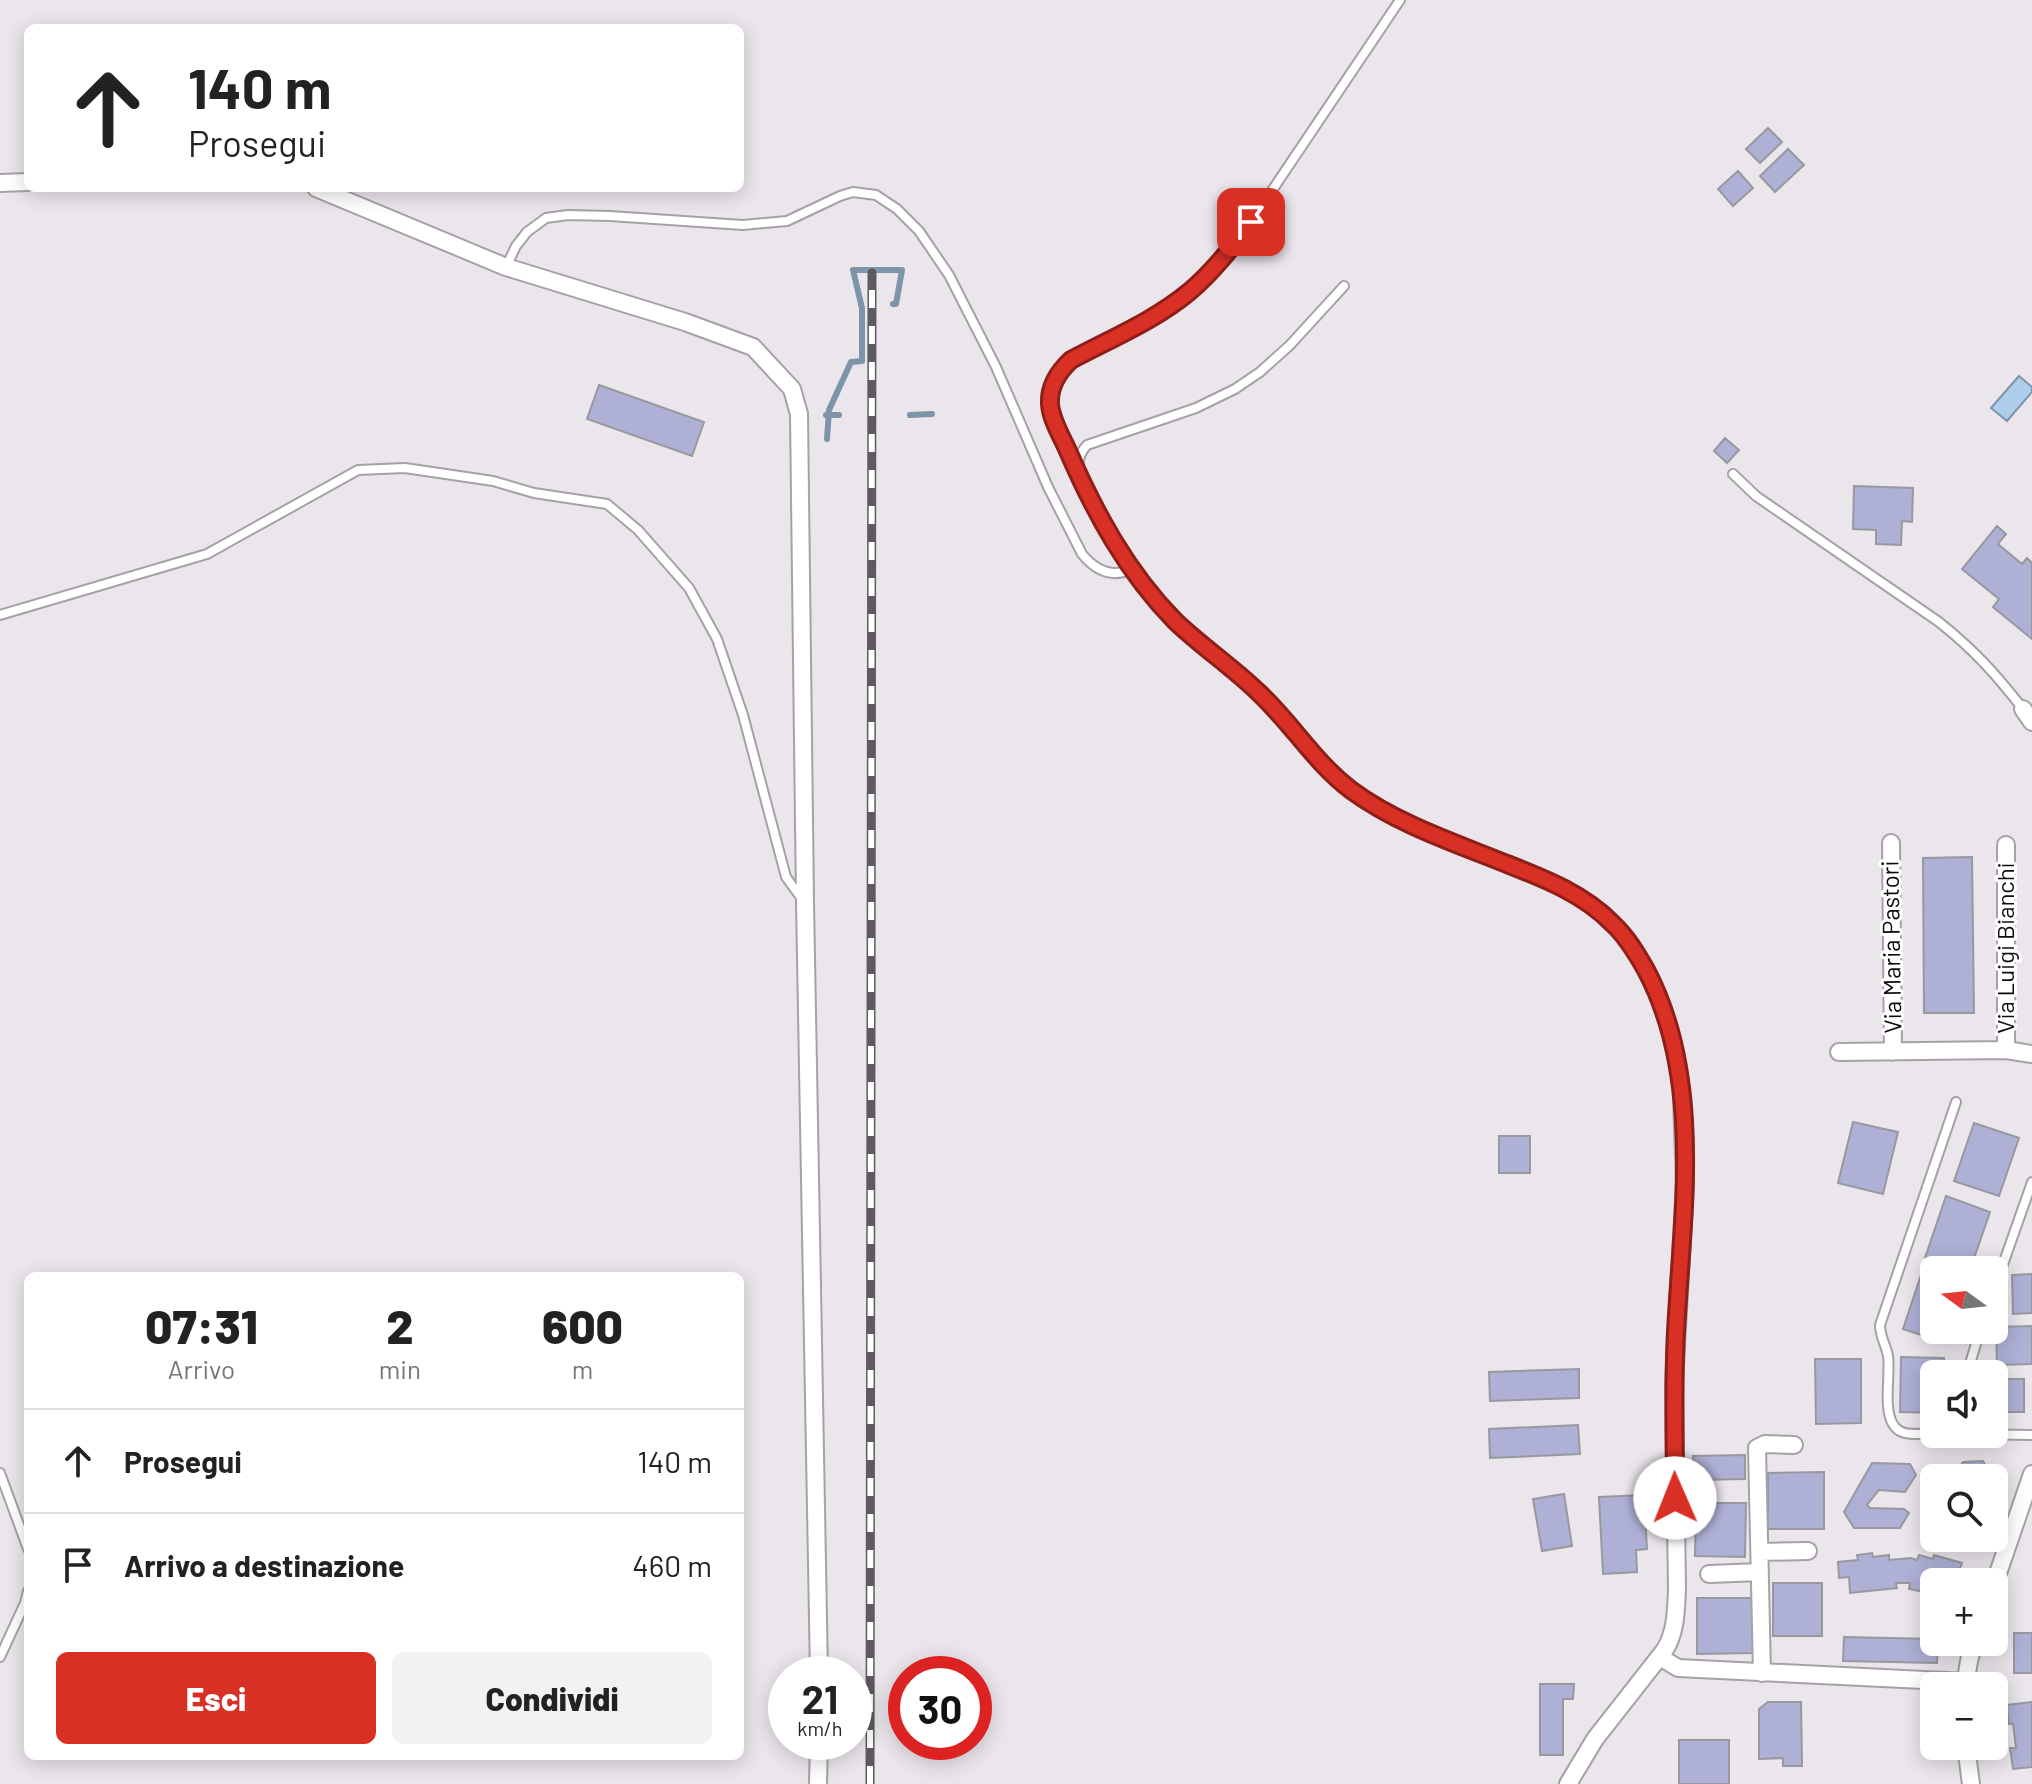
<!DOCTYPE html>
<html lang="it">
<meta charset="utf-8">
<style>
:root{--surface:#fff;--page:#f2f2f2;--text:#222;--muted:#767676;--line:#e0e0e0;--accent:#d93025}
body{margin:0;font-family:Barlow,sans-serif;background:var(--page);color:var(--text);height:100vh;display:flex;flex-direction:column;font-size:30px;white-space:nowrap}
*{box-sizing:border-box;margin:0}
p{font-size:26px;color:var(--muted)}
.icon{flex:none;width:44px;height:44px;fill:none;stroke:currentColor;stroke-width:2;stroke-linecap:round;stroke-linejoin:round}
.map{position:relative;flex:1;overflow:hidden}
.sheet{position:absolute;left:24px;top:1272px;width:720px;height:488px;display:flex;flex-direction:column;background:var(--surface);border-radius:12px;box-shadow:0 4px 20px #0003}
.sheet>*{flex:none}
.guide{position:absolute;left:24px;top:24px;width:720px;height:168px;border-radius:12px;box-shadow:0 4px 20px #0003;background:#fff;color:var(--text);overflow:hidden}
.needle{width:52px;rotate:285deg}
.fabs{position:absolute;left:1920px;top:1256px;display:grid;gap:16px}
.fabs a{display:grid;place-items:center;width:88px;height:88px;border-radius:12px;background:var(--surface);box-shadow:0 4px 20px #0003;font-size:40px}
.speed{position:absolute;left:768px;top:1656px;display:flex;gap:16px;font-size:40px;font-weight:700;text-align:center}
.speed>*{display:grid;place-content:center;width:104px;height:104px;border-radius:50%;background:var(--surface);box-shadow:0 4px 20px #0003;line-height:1}
.speed small{font-size:20px;font-weight:400}
.speed .limit{border:12px solid #d22;background:#fff;color:#111}
.pin{position:absolute;display:grid;place-items:center;width:68px;height:68px;color:#fff;margin:-34px;border-radius:16px;box-shadow:0 4px 12px #0006}
.me{position:absolute;width:88px;margin:-44px;rotate:359deg;stroke-linejoin:round;filter:drop-shadow(0 0 6px #0008)}
.turn{display:flex;align-items:center;gap:28px;height:168px;padding:0 32px;font-size:36px}
.turn .icon{width:104px;height:104px;stroke-width:2.5}
.turn b{display:block;font-size:56px;line-height:68px}
.eta{display:flex;justify-content:space-evenly;align-items:center;height:136px;text-align:center}
.eta b{font-size:48px;font-weight:800;line-height:56px}
.primary-button{display:flex;gap:16px;margin-top:auto;padding:16px 32px}
.primary-button a{flex:1;height:92px;border-radius:12px;background:var(--accent);color:#fff;font-size:32px;font-weight:800;line-height:92px;text-align:center}
.primary-button a+a{background:var(--page);color:var(--text)}
ul{padding:0;list-style:none}
li{display:flex;align-items:center;gap:24px;height:104px;padding:0 32px;border-top:2px solid var(--line)}
li div{flex:1}
li b{display:block;font-size:30px}
li em{font-style:normal}
.map>svg:first-child{display:block}
.water{fill:#aeceec;stroke:#7e94a9;stroke-width:2}
.lines{fill:none;stroke-linecap:round;stroke-linejoin:round}
.stream{stroke:#7e94a9;stroke-width:6}
.building{fill:#aeb0d6;stroke:#98989f;stroke-width:2}
.lane-casing{stroke:#a6a1a6;stroke-width:12}
.street-casing{stroke:#a6a1a6;stroke-width:20}
.lane{stroke:#fff;stroke-width:8}
.street{stroke:#fff;stroke-width:16}
.rail-casing{stroke:#5d5b5e;stroke-width:9}
.rail{stroke:#fff;stroke-width:6;stroke-dasharray:18;stroke-linecap:butt}
.route-casing{stroke:#8d1f18;stroke-width:20}
.route{stroke:#d93025;stroke-width:14}
.labels{text-anchor:middle;stroke-width:6;stroke-linejoin:round;paint-order:stroke}
.street-label{font-size:24px;fill:#0d0c0d;stroke:#fff}
</style>
<div class="map">
<svg width="2032" height="1784" viewBox="0 0 2032 1784">
<rect width="100%" height="100%" fill="#ebe6ec"/>
<path class="water" d="M 2019,376 L 2032,387 L 2032,392 L 2007,421 L 1991,408 Z"/>
<g class="lines">
<path class="stream" d="M 826,415 L 839,415
M 910,415 L 932,414
M 827,439 L 829,410 L 851,362 L 862,361 L 862,308 L 853,270 L 902,270 L 896,304 L 893,304"/>
</g>
<path class="building" d="M 1768,128 L 1782,142 L 1760,163 L 1746,149 Z
M 1788,149 L 1804,165 L 1775,192 L 1760,176 Z
M 1738,171 L 1753,188 L 1733,206 L 1718,189 Z
M 599,385 L 704,422 L 692,456 L 587,419 Z
M 1725,438 L 1739,450 L 1727,463 L 1714,451 Z
M 1854,486 L 1913,488 L 1912,522 L 1902,521 L 1901,545 L 1876,544 L 1876,530 L 1853,529 Z
M 1997,526 L 2006,534 L 1998,544 L 2022,564 L 2027,558 L 2032,563 L 2032,639 L 1993,607 L 1999,599 L 1962,569 Z
M 1972,857 L 1974,1013 L 1924,1013 L 1923,858 Z
M 1853,1122 L 1898,1132 L 1883,1194 L 1838,1183 Z
M 1974,1123 L 2019,1138 L 1999,1196 L 1954,1181 Z
M 1499,1136 L 1530,1136 L 1530,1173 L 1499,1173 Z
M 1946,1196 L 1990,1212 L 1970,1270 L 1959,1270 L 1925,1258 Z
M 1922,1272 L 1934,1275 L 1934,1330 L 1951,1330 L 1946,1343 L 1903,1329 Z
M 2032,1274 L 2032,1313 L 2013,1314 L 2012,1275 Z
M 2032,1326 L 2032,1364 L 1997,1365 L 1996,1327 Z
M 1901,1357 L 1944,1358 L 1944,1374 L 1934,1374 L 1934,1413 L 1900,1412 Z
M 1815,1359 L 1861,1359 L 1861,1423 L 1816,1424 Z
M 1579,1369 L 1579,1398 L 1490,1401 L 1489,1372 Z
M 1994,1379 L 2024,1379 L 2024,1412 L 1994,1412 Z
M 1578,1425 L 1580,1454 L 1490,1458 L 1489,1429 Z
M 1745,1455 L 1745,1479 L 1694,1480 L 1693,1456 Z
M 1983,1461 L 1993,1478 L 1954,1478 L 1963,1462 Z
M 1872,1463 L 1910,1464 L 1916,1475 L 1905,1492 L 1879,1490 L 1867,1505 L 1870,1508 L 1904,1509 L 1909,1513 L 1900,1528 L 1854,1528 L 1844,1512 Z
M 1824,1472 L 1824,1529 L 1768,1529 L 1768,1473 Z
M 1564,1494 L 1572,1546 L 1542,1551 L 1533,1499 Z
M 1644,1495 L 1647,1549 L 1636,1550 L 1637,1572 L 1603,1574 L 1599,1497 Z
M 1696,1503 L 1746,1503 L 1745,1557 L 1695,1556 Z
M 1872,1553 L 1873,1557 L 1889,1555 L 1889,1560 L 1911,1558 L 1917,1560 L 1919,1555 L 1933,1559 L 1934,1555 L 1962,1563 L 1958,1573 L 1962,1575 L 1959,1582 L 1934,1582 L 1934,1594 L 1909,1589 L 1910,1583 L 1896,1583 L 1897,1588 L 1850,1593 L 1849,1577 L 1839,1578 L 1838,1562 L 1858,1560 L 1857,1555 Z
M 1773,1583 L 1822,1583 L 1822,1636 L 1773,1636 Z
M 1697,1598 L 1753,1598 L 1753,1653 L 1697,1654 Z
M 2014,1633 L 2032,1633 L 2032,1673 L 2014,1673 Z
M 1844,1637 L 1934,1639 L 1934,1642 L 1938,1642 L 1937,1663 L 1843,1661 Z
M 1540,1684 L 1574,1684 L 1573,1699 L 1563,1699 L 1563,1755 L 1540,1755 Z
M 1768,1702 L 1801,1702 L 1802,1766 L 1783,1766 L 1783,1758 L 1759,1759 L 1759,1709 Z
M 2032,1702 L 2032,1767 L 2013,1769 L 2010,1748 L 2016,1748 L 2013,1724 L 2009,1724 L 2007,1705 Z
M 1679,1740 L 1729,1740 L 1729,1784 L 1679,1784 Z"/>
<g class="lines">
<g class="lane-casing">
<path id="lane" d="M 506,267 L 516,246 L 527,232 L 546,218 L 568,215 L 610,216 L 743,225 L 787,221 L 840,196 L 853,192 L 876,195 L 897,209 L 919,231 L 949,275 L 996,367 L 1048,487 L 1082,554 C 1095,570 1111,578 1131,570
M 1344,286 L 1290,345 L 1260,372 L 1235,389 L 1196,408 L 1087,445 C 1069,464 1083,486 1094,506 C 1116,549 1142,589 1178,623 C 1204,648 1235,668 1261,694 C 1297,731 1323,774 1368,801 C 1411,827 1460,844 1506,863 C 1544,878 1581,893 1611,922 C 1660,967 1673,1036 1682,1099
M 1077,471 C 1060,433 1031,394 1071,360 L 1163,311 L 1188,293 L 1214,268 L 1261,207 L 1400,0
M 1733,474 L 1756,496 L 1939,622 C 1974,650 1995,673 2023,709
M 0,615 L 207,554 L 358,470 L 405,468 L 493,481 L 534,493 L 607,504 L 638,530 L 689,588 L 717,639 L 743,715 L 786,877 L 802,899
M 1994,1290 L 2032,1182
M 1967,1374 L 1980,1330
M 1934,1433 C 1924,1433 1905,1437 1897,1429 C 1881,1416 1891,1375 1888,1356 C 1886,1345 1880,1337 1880,1325 L 1956,1102
M 1965,1434 L 2032,1435
M 0,1473 L 28,1549
M 0,1657 L 25,1603 L 28,1591"/>
</g>
<g class="street-casing">
<path id="street" d="M 0,183 L 28,182
M 316,188 L 506,267 L 685,322 L 753,347 L 792,389 L 799,414 L 805,902 L 819,1674
M 2023,709 L 2032,722
M 1891,843 L 1893,1052
M 2006,1050 L 2006,845
M 1839,1052 L 2006,1050 L 2032,1054
M 1760,1552 L 1808,1551
M 1709,1574 L 1760,1572
M 1994,1585 L 2032,1474
M 1660,1657 L 1678,1668 L 1965,1682
M 1762,1673 L 1757,1448 L 1765,1444 L 1794,1445
M 1965,1686 L 1969,1661 L 1974,1642
M 1966,1746 L 1971,1784
M 818,1784 L 819,1742
M 1568,1784 L 1595,1739 L 1664,1651 C 1676,1633 1676,1611 1677,1589 L 1674,1382 L 1685,1183 L 1682,1099"/>
</g>
<use href="#lane" class="lane"/>
<use href="#street" class="street"/>
<g class="rail-casing">
<path id="rail" d="M 870,1784 L 872,273"/>
</g>
<use href="#rail" class="rail"/>
</g>
<g class="lines">
<g class="route-casing">
<path id="route" d="M 1251,222 C 1232,247 1213,272 1189,292 C 1154,321 1110,339 1071,360 C 1058,372 1049,386 1050,404 C 1051,420 1062,437 1068,451 C 1095,513 1127,572 1175,621 C 1201,646 1231,666 1257,691 C 1291,722 1314,762 1351,790 C 1397,824 1455,843 1507,864 C 1545,879 1584,894 1613,924 C 1627,937 1637,954 1646,970 C 1704,1079 1682,1215 1676,1332 C 1673,1387 1675,1443 1675,1498"/>
</g>
<use href="#route" class="route"/>
</g>
<g class="labels">
<g class="street-label">
<text transform="translate(1892 947) rotate(-91)" y="8">Via Maria Pastori</text>
<text transform="translate(2006 948) rotate(-90)" y="8">Via Luigi Bianchi</text>
</g>
</g>
</svg>
<div class="fabs">
<a><svg class="needle" viewBox="-14 -14 28 28"><path d="M0-13l5 13h-10z" fill="#e53935"/><path d="M0 13l5-13h-10z" fill="#767676"/></svg></a>
<a><svg class="icon" aria-label="sound" viewBox="0 0 24 24"><path d="M4 9h4l5-4v14l-5-4H4zM17 9q2 3 0 6"/></svg></a>
<a><svg class="icon" aria-label="search" viewBox="0 0 24 24"><circle cx="10" cy="10" r="6"/><path d="M15 15l6 6"/></svg></a>
<a>+</a>
<a>−</a>
</div>
<div class="speed"><div>21<small>km/h</small></div><div class="limit">30</div></div>
<div class="pin" style="left:1251px;top:222px;background:#d93025"><svg class="icon" aria-label="arrive" viewBox="0 0 24 24"><path d="M6 21V4h12l-3 4 3 4H6"/></svg></div>
<svg class="me" style="left:1675px;top:1498px" viewBox="-20 -20 40 40"><circle r="19" fill="#fff"/><path d="M0-13L10 11 0 6-10 11z" fill="#d93025"/></svg>
<div class="guide">
<div class="turn"><svg class="icon" aria-label="ahead" viewBox="0 0 24 24"><path d="M12 20V5M6 11l6-6 6 6"/></svg><div><b>140 m</b>Prosegui</div></div>
</div>
<section class="sheet">
<div class="eta">
<div><b>07:31</b><p>Arrivo</p></div>
<div><b>2</b><p>min</p></div>
<div><b>600</b><p>m</p></div>
</div>
<ul>
<li><svg class="icon" aria-label="ahead" viewBox="0 0 24 24"><path d="M12 20V5M6 11l6-6 6 6"/></svg><div><b>Prosegui</b></div><em>140 m</em></li>
<li><svg class="icon" aria-label="arrive" viewBox="0 0 24 24"><path d="M6 21V4h12l-3 4 3 4H6"/></svg><div><b>Arrivo a destinazione</b></div><em>460 m</em></li>
</ul>
<div class="primary-button"><a>Esci</a><a>Condividi</a></div>
</section>
</div>
